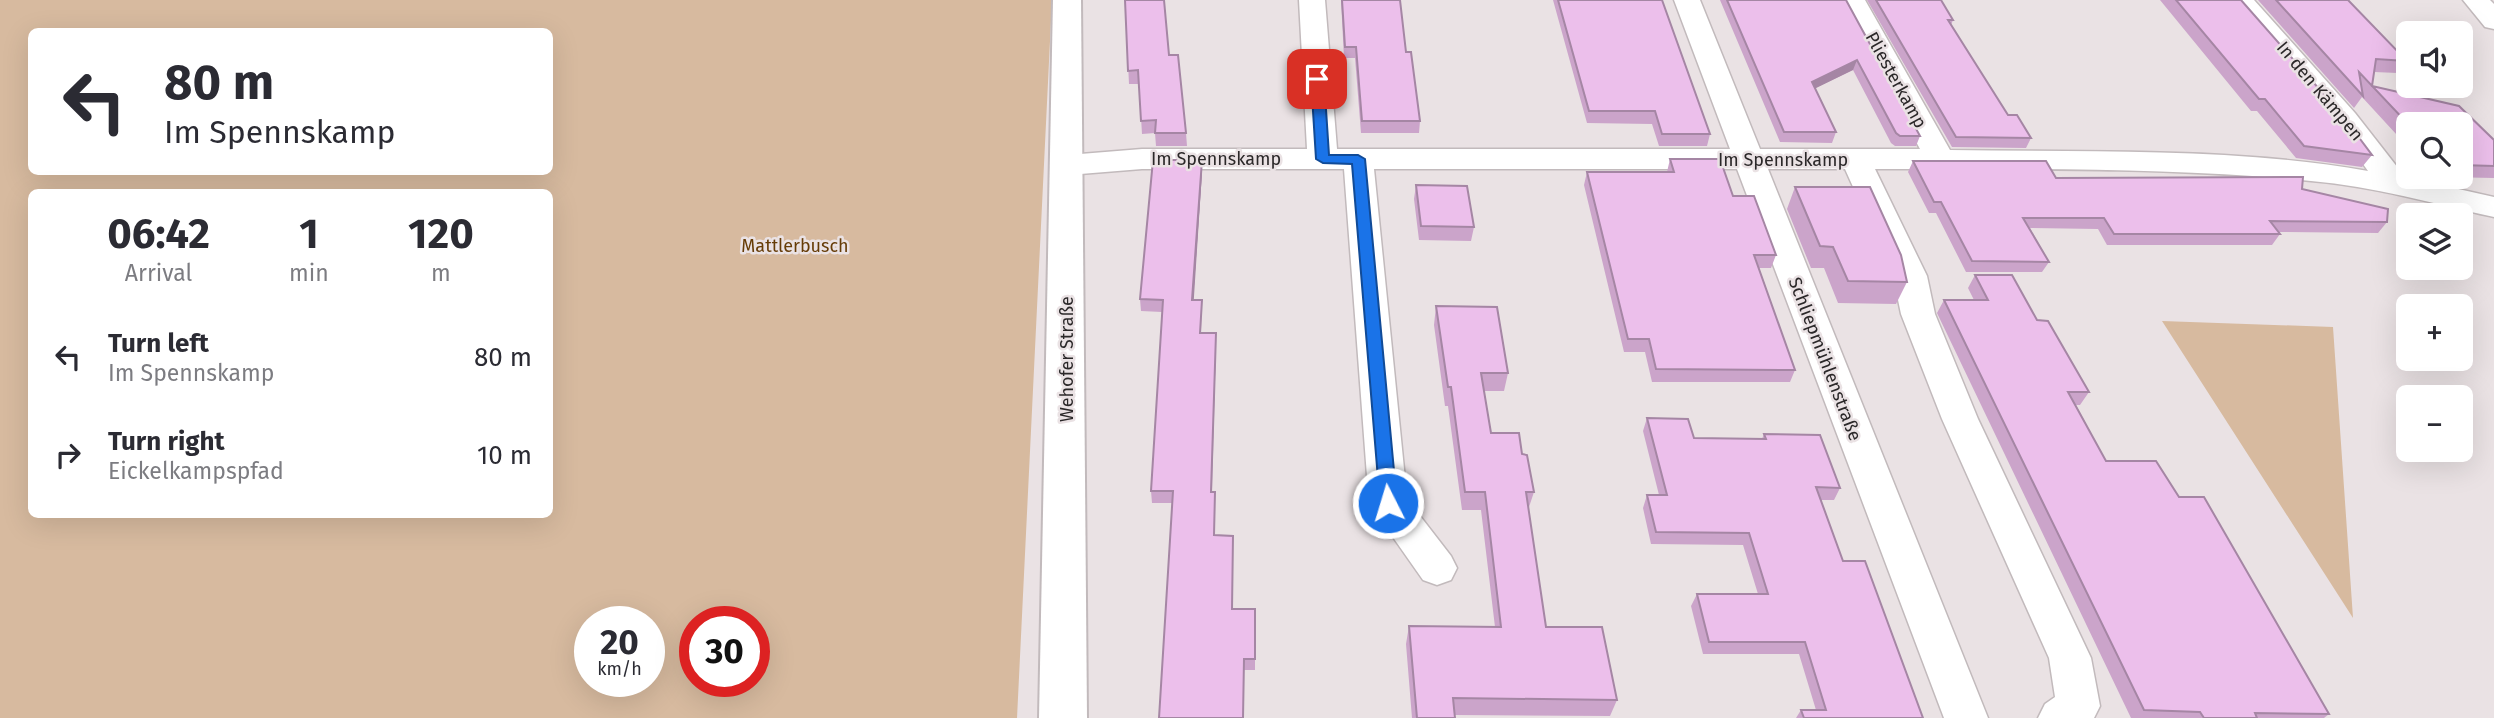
<!DOCTYPE html>
<meta charset="utf-8">
<style>
:root{--surface:#fff;--page:#f7f7f7;--text:#2b2b33;--muted:#7c7c81}
body{margin:0;font-family:"Fira Sans",sans-serif;background:var(--page);color:var(--text);height:100vh;display:flex;flex-direction:column;font-size:26px;white-space:nowrap}
*{box-sizing:border-box;margin:0}
p{font-size:23px;color:var(--muted)}
.icon{flex:none;width:38px;height:38px;fill:none;stroke:currentColor;stroke-width:2;stroke-linecap:round;stroke-linejoin:round}
.map{position:relative;flex:1;overflow:hidden}
.drawer{position:absolute;left:28px;top:189px;width:525px;height:329px;display:flex;flex-direction:column;background:var(--surface);border-radius:10px;box-shadow:0 7px 28px #0002}
.drawer>*{flex:none}
.guide{position:absolute;left:28px;top:28px;width:525px;height:147px;border-radius:10px;box-shadow:0 7px 28px #0002;background:#fff;color:var(--text);overflow:hidden}
.fabs{position:absolute;left:2396px;top:21px;display:grid;gap:14px}
.fabs a{display:grid;place-items:center;width:77px;height:77px;border-radius:10px;background:var(--surface);box-shadow:0 7px 28px #0002;font-size:35px}
.speed{position:absolute;left:574px;top:606px;display:flex;gap:14px;font-size:35px;font-weight:700;text-align:center}
.speed>*{display:grid;place-content:center;width:91px;height:91px;border-radius:50%;background:var(--surface);box-shadow:0 7px 28px #0002;line-height:1}
.speed small{font-size:18px;font-weight:400}
.speed .limit{border:10px solid #d22;background:#fff;color:#111}
.pin{position:absolute;display:grid;place-items:center;width:60px;height:60px;color:#fff;margin:-30px;border-radius:14px;box-shadow:0 4px 10px #0006}
.me{position:absolute;width:77px;margin:-38px;rotate:355deg;stroke-linejoin:round;filter:drop-shadow(0 0 5px #0008)}
.turn{display:flex;align-items:center;gap:24px;height:147px;padding:0 21px;font-size:32px}
.turn .icon{width:91px;height:91px;stroke-width:2.5}
.turn b{display:block;font-size:49px;line-height:60px}
.eta{display:flex;justify-content:space-evenly;align-items:center;height:119px;text-align:center}
.eta b{font-size:42px;font-weight:700;line-height:49px}
ul{padding:0;list-style:none}
li{display:flex;align-items:center;gap:21px;height:98px;padding:0 21px}
li div{flex:1}
li b{display:block;font-size:26px}
li em{font-style:normal}
.map>svg:first-child{display:block}
.green{fill:#d7ba9f;fill-rule:evenodd}
.lines{fill:none;stroke-linecap:round;stroke-linejoin:round}
.minor-casing{stroke:#c2babc;stroke-width:3}
.tertiary-casing{stroke:#c2babc;stroke-width:4}
.minor{fill:#fff;fill-rule:evenodd}
.tertiary{fill:#fff;fill-rule:evenodd}
.wall{fill:#cba4ca}
.shaded-wall{fill:#a586a4}
.building{fill:#ecbfeb;stroke:#a586a4;stroke-width:2}
.route{fill:#1a73e8;stroke:#114b97;stroke-width:2}
.labels{text-anchor:middle;stroke-width:5;stroke-linejoin:round;paint-order:stroke}
.street-label{font-size:18px;fill:#2b2829;stroke:#eae2e4}
.park-label{font-size:18px;fill:#663c07;stroke:#eae2e4}
</style>
<div class="map">
<svg width="2494" height="718" viewBox="0 0 2494 718">
<rect width="100%" height="100%" fill="#eae2e4"/>
<path class="green" d="M 0,0 L 1052,0 L 1017,718 L 0,718 ZM 32,32 L 550,32 L 550,172 L 32,172 ZM 32,192 L 550,192 L 550,514 L 32,514 ZM 590,621 L 649,621 L 649,681 L 590,681 ZM 695,621 L 754,621 L 754,681 L 695,681 Z
M 2162,321 L 2333,327 L 2353,618 Z"/>
<g class="lines">
<g class="minor-casing">
<path id="minor" d="M 1299,0 L 1325,0 L 1337,149 L 1730,149 L 1674,0 L 1700,0 L 1760,149 L 1920,149 L 1839,0 L 1865,0 L 1950,150 C 2089,152 2231,147 2368,171 L 2335,125 L 2227,0 L 2254,0 L 2355,113 L 2405,177 L 2494,197 L 2494,217 C 2434,204 2373,186 2311,181 C 2167,167 2020,169 1875,169 L 1927,276 L 1935,314 L 1978,419 L 2091,658 L 2100,706 L 2094,718 L 2038,718 L 2045,704 L 2055,697 L 2049,658 L 1942,419 L 1901,314 L 1893,276 L 1845,169 L 1768,169 L 1988,718 L 1944,718 L 1737,169 L 1374,169 L 1407,499 L 1451,556 L 1457,568 L 1451,580 L 1437,585 L 1423,580 L 1369,503 L 1344,169 L 1142,169 L 1068,175 L 1057,172 L 1053,165 L 1057,158 L 1068,155 L 1142,149 L 1307,149 Z
M 2463,0 L 2490,0 L 2494,4 L 2494,29 L 2485,27 Z"/>
</g>
<g class="tertiary-casing">
<path id="tertiary" d="M 1053,0 L 1081,0 L 1087,718 L 1039,718 Z"/>
</g>
<use href="#minor" class="minor"/>
<use href="#tertiary" class="tertiary"/>
</g>
<path class="wall" d="M 1125,0 L 1169,55 L 1186,133 L 1187,146 L 1156,146 L 1155,133 L 1142,134 L 1139,84 L 1129,84 Z
M 1341,0 L 1400,0 L 1406,52 L 1420,121 L 1419,133 L 1361,133 L 1355,58 L 1344,58 Z
M 1553,0 L 1662,0 L 1710,134 L 1707,146 L 1659,146 L 1652,124 L 1587,123 Z
M 1720,0 L 1846,0 L 1920,136 L 1916,146 L 1895,146 L 1891,143 L 1853,70 L 1815,88 L 1836,132 L 1832,143 L 1780,142 Z
M 1867,0 L 1941,0 L 1953,20 L 1951,25 L 2008,115 L 2031,138 L 2026,148 L 1952,147 Z
M 2160,0 L 2241,0 L 2372,155 L 2362,167 L 2296,158 L 2257,111 L 2251,111 Z
M 2258,0 L 2348,0 L 2407,61 L 2398,73 L 2374,72 L 2372,86 L 2459,106 L 2494,140 L 2494,178 L 2446,177 L 2460,177 L 2460,124 L 2408,124 L 2408,147 L 2362,97 L 2354,108 Z
M 1670,159 L 1733,196 L 1776,255 L 1771,268 L 1759,268 L 1795,370 L 1790,382 L 1652,382 L 1645,352 L 1624,352 L 1584,185 L 1587,172 L 1667,172 Z
M 1202,160 L 1202,172 L 1193,300 L 1202,300 L 1201,333 L 1216,345 L 1212,492 L 1215,492 L 1215,535 L 1232,609 L 1255,609 L 1255,670 L 1244,670 L 1172,503 L 1152,503 L 1151,491 L 1162,312 L 1141,311 L 1140,299 Z
M 1913,161 L 2056,178 L 2302,189 L 2387,222 L 2378,233 L 2278,232 L 2280,234 L 2272,245 L 2107,245 L 2098,229 L 2030,228 L 2049,262 L 2042,272 L 1966,272 L 1936,213 L 1929,213 L 1908,172 Z
M 1416,185 L 1474,227 L 1471,241 L 1419,240 L 1414,199 Z
M 1795,187 L 1907,282 L 1896,304 L 1838,303 L 1824,268 L 1811,268 L 1787,209 Z
M 1975,275 L 2037,320 L 2089,392 L 2080,405 L 2076,405 L 2106,461 L 2179,497 L 2329,714 L 2324,718 L 2131,718 L 1937,313 L 1944,300 L 1974,300 L 1968,288 Z
M 1436,306 L 1508,373 L 1504,391 L 1484,391 L 1491,433 L 1522,454 L 1534,492 L 1528,510 L 1546,627 L 1617,700 L 1610,716 L 1455,715 L 1455,718 L 1412,718 L 1406,644 L 1409,626 L 1495,627 L 1481,510 L 1462,510 L 1448,406 L 1445,406 L 1434,325 Z
M 1647,418 L 1694,438 L 1762,439 L 1764,434 L 1840,488 L 1834,500 L 1821,500 L 1843,561 L 1923,718 L 1796,718 L 1801,710 L 1816,710 L 1799,654 L 1703,654 L 1691,606 L 1697,594 L 1758,594 L 1743,545 L 1651,544 L 1643,508 L 1647,495 L 1659,495 L 1643,431 Z"/>
<path class="shaded-wall" d="M 1857,60 L 1853,70 L 1808,92 L 1812,82 Z
M 1202,160 L 1202,172 L 1193,312 L 1192,300 Z
M 1216,333 L 1216,345 L 1211,503 L 1211,492 Z"/>
<path class="building" d="M 1125,0 L 1164,0 L 1169,55 L 1178,55 L 1186,133 L 1155,133 L 1156,120 L 1141,121 L 1138,70 L 1128,71 Z
M 1342,0 L 1400,0 L 1406,52 L 1411,52 L 1420,121 L 1362,121 L 1356,47 L 1345,47 Z
M 1558,0 L 1662,0 L 1710,134 L 1662,134 L 1655,111 L 1589,111 Z
M 1727,0 L 1846,0 L 1920,136 L 1900,136 L 1896,133 L 1857,60 L 1812,82 L 1836,132 L 1784,132 Z
M 1876,0 L 1941,0 L 1953,20 L 1948,20 L 2008,115 L 2017,115 L 2031,138 L 1956,137 Z
M 2176,0 L 2241,0 L 2342,115 L 2372,155 L 2304,146 L 2265,99 L 2259,99 Z
M 2276,0 L 2348,0 L 2407,61 L 2376,59 L 2372,86 L 2459,106 L 2494,140 L 2494,166 L 2460,165 L 2460,124 L 2408,124 L 2359,72 L 2363,96 Z
M 1670,159 L 1720,159 L 1733,196 L 1754,196 L 1776,255 L 1754,255 L 1795,370 L 1656,369 L 1649,339 L 1628,339 L 1587,172 L 1674,172 Z
M 1153,160 L 1202,160 L 1192,300 L 1202,300 L 1200,333 L 1216,333 L 1211,492 L 1215,492 L 1214,535 L 1233,536 L 1232,609 L 1255,609 L 1255,659 L 1244,659 L 1243,718 L 1159,718 L 1173,491 L 1151,491 L 1163,300 L 1140,299 Z
M 1913,161 L 2046,161 L 2056,178 L 2303,177 L 2302,189 L 2388,209 L 2387,222 L 2270,221 L 2280,234 L 2114,234 L 2104,218 L 2023,218 L 2049,262 L 1972,261 L 1941,202 L 1934,202 Z
M 1416,185 L 1467,186 L 1474,227 L 1421,226 Z
M 1795,187 L 1870,187 L 1901,255 L 1907,282 L 1848,281 L 1833,247 L 1820,246 Z
M 1975,275 L 2012,275 L 2037,320 L 2048,321 L 2089,392 L 2068,392 L 2106,461 L 2156,461 L 2179,497 L 2204,497 L 2329,714 L 2255,713 L 2257,718 L 2204,718 L 2200,712 L 2144,710 L 1944,300 L 1988,300 Z
M 1436,306 L 1497,307 L 1508,373 L 1481,373 L 1491,433 L 1519,433 L 1522,454 L 1527,455 L 1534,492 L 1526,492 L 1546,627 L 1602,627 L 1617,700 L 1453,698 L 1455,718 L 1417,718 L 1409,626 L 1501,627 L 1485,492 L 1465,492 L 1451,387 L 1448,387 Z
M 1647,418 L 1688,419 L 1694,438 L 1766,439 L 1764,434 L 1820,435 L 1840,488 L 1816,487 L 1843,561 L 1865,561 L 1923,718 L 1804,718 L 1801,710 L 1826,710 L 1805,642 L 1709,642 L 1697,594 L 1768,594 L 1749,533 L 1656,532 L 1647,495 L 1667,495 Z"/>
<path class="route" d="M 1317,76 L 1324,79 L 1329,155 L 1358,155 L 1365,159 L 1397,503 L 1394,508 L 1382,508 L 1380,503 L 1352,164 L 1323,163 L 1316,159 L 1311,79 Z"/>
<g class="labels">
<g class="street-label">
<text transform="translate(1896 80) rotate(61)" y="6">Pliesterkamp</text>
<text transform="translate(2320 91) rotate(50)" y="6">In den Kämpen</text>
<text x="1216" y="165">Im Spennskamp</text>
<text x="1783" y="166">Im Spennskamp</text>
<text transform="translate(1067 359) rotate(-90)" y="6">Wehofer Straße</text>
<text transform="translate(1825 359) rotate(69)" y="6">Schliepmühlenstraße</text>
</g>
<g class="park-label">
<text x="795" y="252">Mattlerbusch</text>
</g>
</g>
</svg>
<div class="fabs">
<a><svg class="icon" aria-label="sound" viewBox="0 0 24 24"><path d="M4 9h4l5-4v14l-5-4H4zM17 9q2 3 0 6"/></svg></a>
<a><svg class="icon" aria-label="search" viewBox="0 0 24 24"><circle cx="10" cy="10" r="6"/><path d="M15 15l6 6"/></svg></a>
<a><svg class="icon" aria-label="layers" viewBox="0 0 24 24"><path d="M12 4l9 5-9 5-9-5zM3 14l9 5 9-5"/></svg></a>
<a>+</a>
<a>−</a>
</div>
<div class="speed"><div>20<small>km/h</small></div><div class="limit">30</div></div>
<div class="pin" style="left:1317px;top:79px;background:#d93025"><svg class="icon" aria-label="arrive" viewBox="0 0 24 24"><path d="M6 21V4h12l-3 4 3 4H6"/></svg></div>
<svg class="me" style="left:1388px;top:503px" viewBox="-20 -20 40 40"><circle r="17" fill="#1a73e8" stroke="#fff" stroke-width="3"/><path d="M0-11L8 9 0 5-8 9z" fill="#fff"/></svg>
<div class="guide">
<div class="turn"><svg class="icon" aria-label="left" viewBox="0 0 24 24"><path d="M17 20v-9H6M10 6l-5 5 5 5"/></svg><div><b>80 m</b>Im Spennskamp</div></div>
</div>
<section class="drawer">
<div class="eta">
<div><b>06:42</b><p>Arrival</p></div>
<div><b>1</b><p>min</p></div>
<div><b>120</b><p>m</p></div>
</div>
<ul>
<li><svg class="icon" aria-label="left" viewBox="0 0 24 24"><path d="M17 20v-9H6M10 6l-5 5 5 5"/></svg><div><b>Turn left</b><p>Im Spennskamp</p></div><em>80 m</em></li>
<li><svg class="icon" aria-label="right" viewBox="0 0 24 24"><path d="M7 20v-9h11M14 6l5 5-5 5"/></svg><div><b>Turn right</b><p>Eickelkampspfad</p></div><em>10 m</em></li>
</ul>
</section>
</div>
